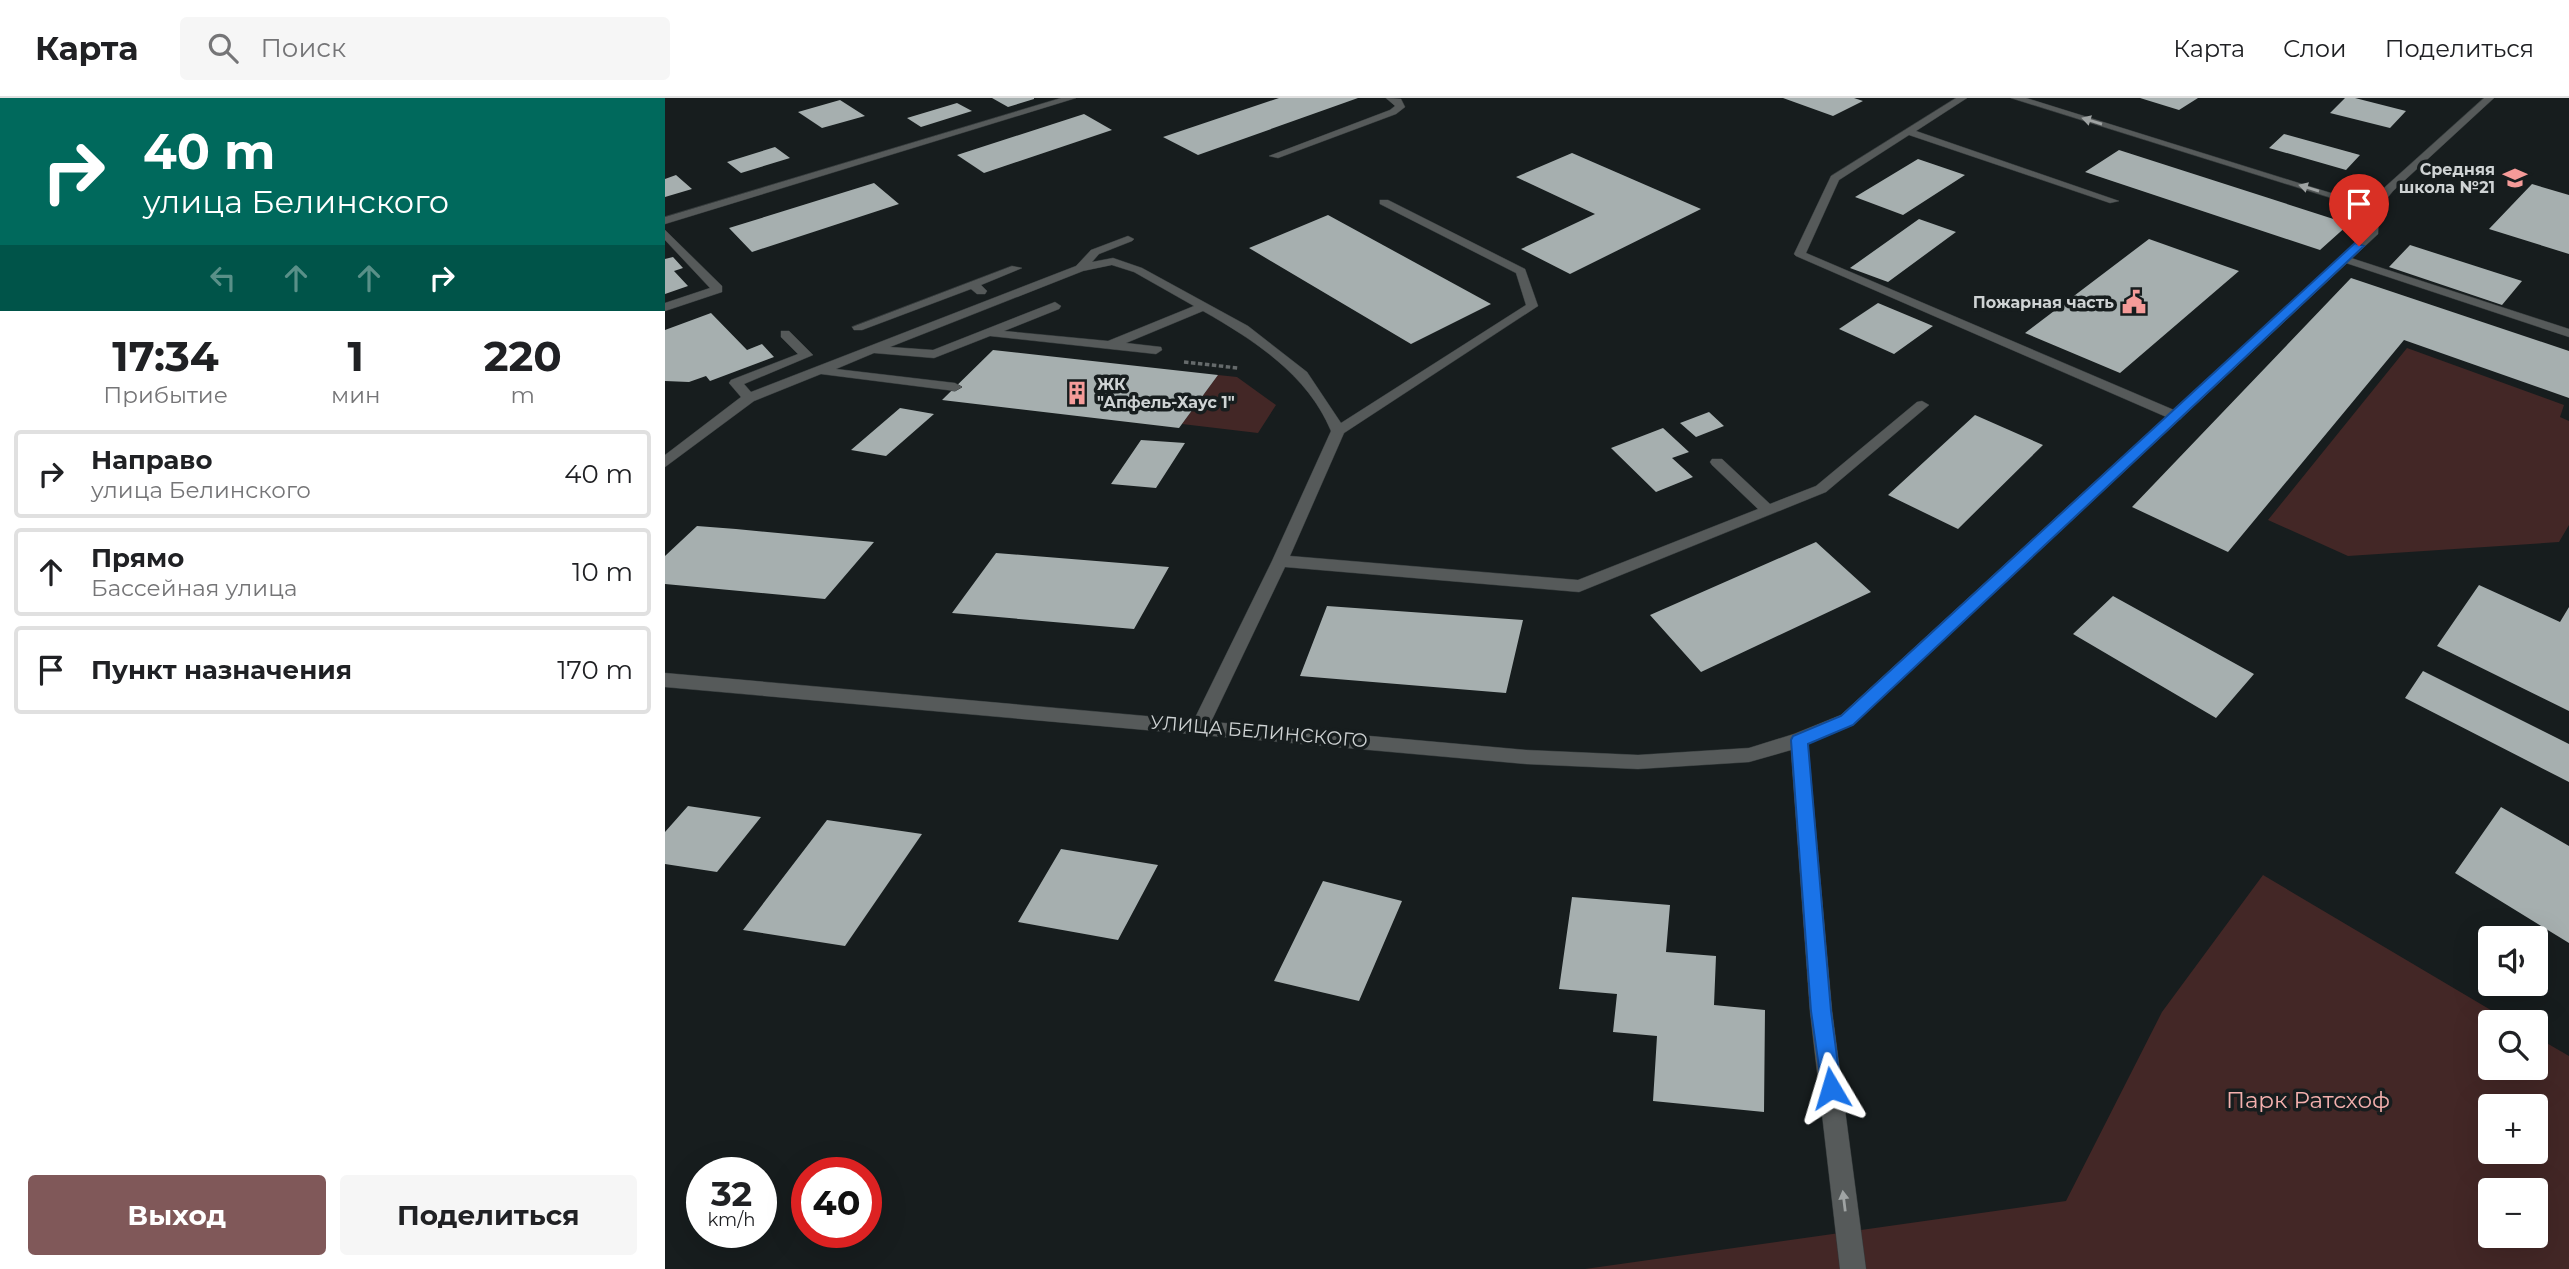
<!DOCTYPE html>
<html lang="ru">
<meta charset="utf-8">
<style>
:root{--surface:#fff;--page:#f6f6f6;--text:#202124;--muted:#757577;--line:#e0e0e0;--accent:#805859}
body{margin:0;font-family:Montserrat,sans-serif;background:var(--page);color:var(--text);height:100vh;display:flex;flex-direction:column;font-size:26px;white-space:nowrap}
*{box-sizing:border-box;margin:0}
p{font-size:23px;color:var(--muted)}
.icon{flex:none;width:38px;height:38px;fill:none;stroke:currentColor;stroke-width:2;stroke-linecap:round;stroke-linejoin:round}
.map{position:relative;flex:1;overflow:hidden}
.details{display:flex;flex-direction:column;background:var(--surface);width:665px}
.details>*{flex:none}
.guide{background:#00695c;color:#fff;overflow:hidden}
.buttons{position:absolute;left:1813px;top:828px;display:grid;gap:14px}
.buttons a{display:grid;place-items:center;width:70px;height:70px;border-radius:7px;background:var(--surface);box-shadow:0 7px 28px #0002;font-size:35px}
.speed{position:absolute;left:21px;top:1059px;display:flex;gap:14px;font-size:35px;font-weight:700;text-align:center}
.speed>*{display:grid;place-content:center;width:91px;height:91px;border-radius:50%;background:var(--surface);box-shadow:0 7px 28px #0002;line-height:1}
.speed small{font-size:18px;font-weight:400}
.speed .limit{border:10px solid #d22;background:#fff;color:#111}
.pin{position:absolute;display:grid;place-items:center;width:60px;height:60px;color:#fff;margin:-72px -30px;border-radius:50% 50% 50% 0;rotate:-45deg;box-shadow:0 0 7px #0007}
.pin .icon{rotate:45deg}
.me{position:absolute;width:77px;margin:-38px;rotate:353deg;stroke-linejoin:round;filter:drop-shadow(0 0 5px #0008)}
.turn{display:flex;align-items:center;gap:24px;height:147px;padding:0 28px;font-size:32px}
.turn .icon{width:91px;height:91px;stroke-width:2.5}
.turn b{display:block;font-size:49px;line-height:60px}
.lanes{display:flex;align-items:center;height:66px;padding:0 28px;background:#0003;justify-content:center;gap:35px;direction:ltr}
.lanes .off{opacity:.35}
.eta{display:flex;justify-content:space-evenly;align-items:center;height:119px;text-align:center}
.eta b{font-size:42px;font-weight:700;line-height:49px}
.action{display:flex;gap:14px;margin-top:auto;padding:14px 28px}
.action a{flex:1;height:80px;border-radius:7px;background:var(--accent);color:#fff;font-size:28px;font-weight:700;line-height:80px;text-align:center}
.action a+a{background:var(--page);color:var(--text)}
ul{padding:0;list-style:none}
li{display:flex;align-items:center;gap:21px;height:88px;margin:0 14px 10px;padding:0 14px;border:4px solid var(--line);border-radius:7px}
li div{flex:1}
li b{display:block;font-size:26px}
li em{font-style:normal}
header{display:flex;align-items:center;gap:42px;box-sizing:border-box;height:98px;padding:0 35px;background:var(--surface);border-bottom:2px solid var(--line)}
header strong{font-size:33px}
nav{display:flex;gap:38px;margin-inline-start:auto;font-size:24px}
.search{width:490px;height:63px;background:var(--page);display:flex;align-items:center;gap:18px;box-sizing:border-box;padding:0 24px;border-radius:7px;color:var(--muted);font-size:26px}
main{display:flex;flex:1;min-height:0}
.map>svg:first-child{display:block}
.green{fill:#432726;fill-rule:evenodd}
.building{fill:#a6afaf}
.lines{fill:none;stroke-linecap:round;stroke-linejoin:round}
.service-casing{stroke:#343a3b;stroke-width:1}
.minor-casing{stroke:#343a3b;stroke-width:1}
.tertiary-casing{stroke:#343a3b;stroke-width:1}
.path{stroke:#656a6b;stroke-width:3.5;stroke-dasharray:4.5 2.5;stroke-linecap:butt}
.service{fill:#565a5a;fill-rule:evenodd}
.minor{fill:#565a5a;fill-rule:evenodd}
.tertiary{fill:#565a5a;fill-rule:evenodd}
.oneway{fill:#9fa3a3}
.route{fill:#1a73e8;stroke:#114b97;stroke-width:2}
.labels{text-anchor:middle;stroke-width:7;stroke-linejoin:round;paint-order:stroke}
.far-poi-label{font-size:16px;font-weight:bold;fill:#cfd3d4;stroke:#171d1e;text-anchor:end}
.street-label{font-size:19px;fill:#cfd3d4;stroke:#171d1e}
.near-park-label{font-size:23px;fill:#f4b0ae;stroke:#171d1e}
</style>
<header>
<strong>Карта</strong>
<div class="search"><svg class="icon" aria-label="search" viewBox="0 0 24 24"><circle cx="10" cy="10" r="6"/><path d="M15 15l6 6"/></svg>Поиск</div>
<nav><a>Карта</a><a>Слои</a><a>Поделиться</a></nav>
</header>
<main>
<section class="details">
<div class="guide">
<div class="turn"><svg class="icon" aria-label="right" viewBox="0 0 24 24"><path d="M7 20v-9h11M14 6l5 5-5 5"/></svg><div><b>40 m</b>улица Белинского</div></div>
<div class="lanes"><svg class="icon off" aria-label="left" viewBox="0 0 24 24"><path d="M17 20v-9H6M10 6l-5 5 5 5"/></svg><svg class="icon off" aria-label="ahead" viewBox="0 0 24 24"><path d="M12 20V5M6 11l6-6 6 6"/></svg><svg class="icon off" aria-label="ahead" viewBox="0 0 24 24"><path d="M12 20V5M6 11l6-6 6 6"/></svg><svg class="icon" aria-label="right" viewBox="0 0 24 24"><path d="M7 20v-9h11M14 6l5 5-5 5"/></svg></div>
</div>
<div class="eta">
<div><b>17:34</b><p>Прибытие</p></div>
<div><b>1</b><p>мин</p></div>
<div><b>220</b><p>m</p></div>
</div>
<ul>
<li><svg class="icon" aria-label="right" viewBox="0 0 24 24"><path d="M7 20v-9h11M14 6l5 5-5 5"/></svg><div><b>Направо</b><p>улица Белинского</p></div><em>40 m</em></li>
<li><svg class="icon" aria-label="ahead" viewBox="0 0 24 24"><path d="M12 20V5M6 11l6-6 6 6"/></svg><div><b>Прямо</b><p>Бассейная улица</p></div><em>10 m</em></li>
<li><svg class="icon" aria-label="arrive" viewBox="0 0 24 24"><path d="M6 21V4h12l-3 4 3 4H6"/></svg><div><b>Пункт назначения</b></div><em>170 m</em></li>
</ul>
<div class="action"><a>Выход</a><a>Поделиться</a></div>
</section>
<div class="map">
<svg width="1904" height="1171" viewBox="0 0 1904 1171">
<rect width="100%" height="100%" fill="#171d1e"/>
<path class="green" d="M 1742,250 L 1899,307 L 1895,319 L 1904,323 L 1904,427 L 1894,444 L 1683,458 L 1603,422 Z
M 553,277 L 572,279 L 611,307 L 593,335 L 517,326 Z
M 1598,777 L 1846,924 L 1825,924 L 1825,970 L 1871,970 L 1871,939 L 1904,958 L 1904,1171 L 920,1171 L 1401,1103 L 1497,914 ZM 1825,1008 L 1871,1008 L 1871,1054 L 1825,1054 ZM 1825,1092 L 1871,1092 L 1871,1138 L 1825,1138 Z"/>
<path class="building" d="M 327,0 L 369,0 L 369,1 L 343,9 Z
M 614,0 L 693,0 L 533,57 L 498,39 Z
M 1118,0 L 1189,0 L 1198,3 L 1168,18 Z
M 1475,0 L 1533,0 L 1514,12 Z
M 1680,0 L 1690,0 L 1741,13 L 1725,30 L 1665,15 Z
M 175,2 L 200,18 L 157,30 L 133,14 Z
M 292,5 L 307,13 L 256,29 L 242,20 Z
M 419,16 L 447,32 L 319,75 L 292,57 Z
M 1619,36 L 1695,57 L 1681,72 L 1604,50 Z
M 110,49 L 125,60 L 76,75 L 62,64 Z
M 1454,52 L 1684,126 L 1655,152 L 1420,74 Z
M 907,55 L 1036,111 L 905,176 L 856,151 L 930,116 L 851,79 Z
M 1253,61 L 1300,77 L 1238,117 L 1190,99 Z
M 11,77 L 27,91 L 0,99 L 0,81 Z
M 209,85 L 234,106 L 87,154 L 64,130 Z
M 1867,86 L 1904,97 L 1904,156 L 1824,131 Z
M 663,117 L 826,206 L 746,246 L 584,150 Z
M 1254,121 L 1291,134 L 1223,184 L 1185,170 Z
M 1484,141 L 1574,173 L 1455,275 L 1360,235 Z
M 1745,147 L 1857,183 L 1837,207 L 1724,169 Z
M 8,159 L 18,170 L 9,173 L 23,188 L 0,196 L 0,161 Z
M 1686,180 L 1904,253 L 1904,300 L 1739,242 L 1563,454 L 1467,409 Z
M 1213,205 L 1268,228 L 1229,256 L 1174,231 Z
M 46,215 L 82,252 L 97,246 L 109,259 L 45,283 L 41,278 L 24,284 L 0,283 L 0,232 Z
M 328,252 L 553,277 L 514,330 L 277,302 Z
M 235,310 L 269,316 L 221,358 L 186,352 Z
M 1044,314 L 1059,328 L 1031,339 L 1015,325 Z
M 1310,317 L 1378,347 L 1293,431 L 1223,397 Z
M 998,330 L 1024,354 L 1007,360 L 1028,379 L 991,394 L 946,350 Z
M 476,342 L 520,345 L 491,390 L 446,386 Z
M 32,428 L 71,431 L 209,444 L 160,501 L 0,486 L 0,458 Z
M 1151,444 L 1206,494 L 1036,574 L 985,517 Z
M 331,455 L 456,465 L 504,469 L 469,531 L 287,515 Z
M 1814,487 L 1895,524 L 1904,509 L 1904,613 L 1772,548 Z
M 1448,498 L 1589,576 L 1551,620 L 1408,536 Z
M 662,508 L 858,522 L 841,595 L 635,578 Z
M 1758,573 L 1904,646 L 1904,684 L 1740,600 Z
M 23,708 L 96,719 L 52,774 L 0,766 L 0,734 Z
M 1836,709 L 1904,748 L 1904,845 L 1790,775 Z
M 162,722 L 257,736 L 180,848 L 78,832 Z
M 396,751 L 493,767 L 453,842 L 353,824 Z
M 658,783 L 737,803 L 694,903 L 609,883 Z
M 907,799 L 1005,807 L 1001,854 L 1051,858 L 1049,907 L 1100,912 L 1099,1014 L 988,1003 L 992,938 L 948,934 L 952,896 L 894,891 Z"/>
<g class="lines">
<g class="service-casing">
<path id="service" d="M 721,0 L 736,1 L 740,9 L 731,16 L 613,60 L 604,58 L 725,12 L 730,8 Z
M 1291,0 L 1302,0 L 1251,33 L 1454,103 L 1445,105 L 1244,37 L 1174,82 L 1141,155 L 1516,315 L 1516,321 L 1506,321 L 1131,158 L 1129,156 L 1166,78 Z
M 715,102 L 723,102 L 860,171 L 873,208 L 679,335 L 625,458 L 913,482 L 1093,411 L 1047,367 L 1045,364 L 1047,361 L 1057,361 L 1105,406 L 1151,388 L 1252,304 L 1257,303 L 1264,307 L 1161,394 L 914,494 L 620,469 L 544,628 L 541,633 L 529,633 L 526,628 L 607,463 L 666,333 C 643,277 589,242 538,213 L 461,245 L 496,249 L 497,252 L 491,256 L 325,238 L 269,260 L 209,255 L 171,271 L 290,285 L 297,289 L 290,293 L 156,276 L 89,303 L 0,369 L 0,357 L 76,299 L 64,285 L 66,282 L 133,256 L 116,239 L 116,233 L 124,233 L 148,257 L 79,286 L 86,294 L 411,168 L 426,152 L 463,138 L 469,141 L 467,143 L 434,156 L 427,164 L 448,160 L 477,170 L 583,228 L 642,274 L 676,325 L 861,207 L 851,175 L 715,106 ZM 447,167 L 469,174 L 529,208 L 443,243 L 339,233 L 394,211 L 396,208 L 390,204 L 268,252 L 225,249 L 418,173 Z
M 0,132 L 57,188 L 57,194 L 0,213 L 0,205 L 45,190 L 0,142 Z
M 1675,159 L 1683,159 L 1904,231 L 1904,239 L 1675,163 Z
M 347,168 L 357,170 L 316,187 L 322,193 L 320,196 L 312,196 L 306,191 L 197,232 L 189,232 L 187,229 Z"/>
</g>
<g class="minor-casing">
<path id="minor" d="M 1346,0 L 1361,0 L 1714,110 L 1705,112 Z"/>
</g>
<g class="tertiary-casing">
<path id="tertiary" d="M 396,0 L 411,0 L 0,126 L 0,119 Z
M 1819,0 L 1829,0 L 1728,93 L 1714,110 L 1713,136 L 1188,627 L 1143,646 L 1167,913 L 1201,1171 L 1175,1171 L 1145,913 L 1126,652 L 1084,664 L 973,671 L 861,666 L 0,589 L 0,575 L 861,652 L 973,657 L 1084,650 L 1129,636 L 1176,617 L 1703,133 L 1704,110 L 1720,89 Z"/>
</g>
<path class="path" d="M 519,264 L 573,270"/>
<use href="#service" class="service"/>
<use href="#minor" class="minor"/>
<use href="#tertiary" class="tertiary"/>
</g>
<defs><path id="oneway-solid" d="M-6-.8H1V-3.2L6.5 0L1 3.2V.8H-6Z" transform="scale(1.75)"/></defs>
<g class="oneway">
<use href="#oneway-solid" transform="translate(1427 23) rotate(-163)"/>
<use href="#oneway-solid" transform="translate(1644 90) rotate(-163)"/>
<use href="#oneway-solid" transform="translate(1179 1103) rotate(-97)"/>
</g>
<path class="route" d="M 1690,145 L 1699,148 L 1188,627 L 1143,646 L 1166,913 L 1176,990 L 1173,998 L 1166,1001 L 1158,998 L 1146,913 L 1126,642 L 1128,638 L 1176,618 Z"/>
<defs>
<g id="school-bare" transform="scale(1.89)"><path d="M0-5L7-2L0 1L-7-2ZM-4 1L0 2.5L4 1V4Q0 6-4 4Z" fill="#f59b99" stroke="#171d1e" stroke-width="2.5" paint-order="stroke"/></g>
<g id="civic-bare" transform="scale(1.89)"><path d="M-.6-6.5H3V-4.5H.6V-3L4-1V1h2V6H-6V1h2V-1L-.6-3ZM-1.2 2.5V6h2.4V2.5Z" fill="#f59b99" stroke="#171d1e" stroke-width="2.5" paint-order="stroke"/></g>
<g id="building-bare" transform="scale(1.89)"><path d="M-4-6H4V6H1V3H-1V6H-4ZM-2.5-4.3h1.7v1.8h-1.7ZM.8-4.3h1.7v1.8H.8ZM-2.5-1h1.7V.8h-1.7ZM.8-1h1.7V.8H.8Z" fill="#f59b99" stroke="#171d1e" stroke-width="2.5" paint-order="stroke"/></g>
</defs>
<g fill-rule="evenodd">
<use href="#school-bare" x="1850" y="80"/>
<use href="#civic-bare" x="1469" y="204"/>
<use href="#building-bare" x="412" y="295"/>
</g>
<g class="labels">
<g class="far-poi-label">
<text x="1830" y="77">Средняя<tspan x="1830" dy="18">школа №21</tspan></text>
<text x="1449" y="210">Пожарная часть</text>
<text x="432" y="292" text-anchor="start">ЖК<tspan x="432" dy="18">"Апфель-Хаус 1"</tspan></text>
</g>
<g class="street-label">
<text transform="translate(594 633) rotate(5)" y="7">УЛИЦА БЕЛИНСКОГО</text>
</g>
<g class="near-park-label">
<text x="1643" y="1010">Парк Ратсхоф</text>
</g>
</g>
</svg>
<div class="buttons">
<a><svg class="icon" aria-label="sound" viewBox="0 0 24 24"><path d="M4 9h4l5-4v14l-5-4H4zM17 9q2 3 0 6"/></svg></a>
<a><svg class="icon" aria-label="search" viewBox="0 0 24 24"><circle cx="10" cy="10" r="6"/><path d="M15 15l6 6"/></svg></a>
<a>+</a>
<a>−</a>
</div>
<div class="speed"><div>32<small>km/h</small></div><div class="limit">40</div></div>
<div class="pin" style="left:1694px;top:148px;background:#d93025"><svg class="icon" aria-label="arrive" viewBox="0 0 24 24"><path d="M6 21V4h12l-3 4 3 4H6"/></svg></div>
<svg class="me" style="left:1166px;top:990px" viewBox="-20 -20 40 40"><path d="M0-17L14 15 0 8-14 15z" fill="#1a73e8" stroke="#fff" stroke-width="4"/></svg>
</div>
</main>
